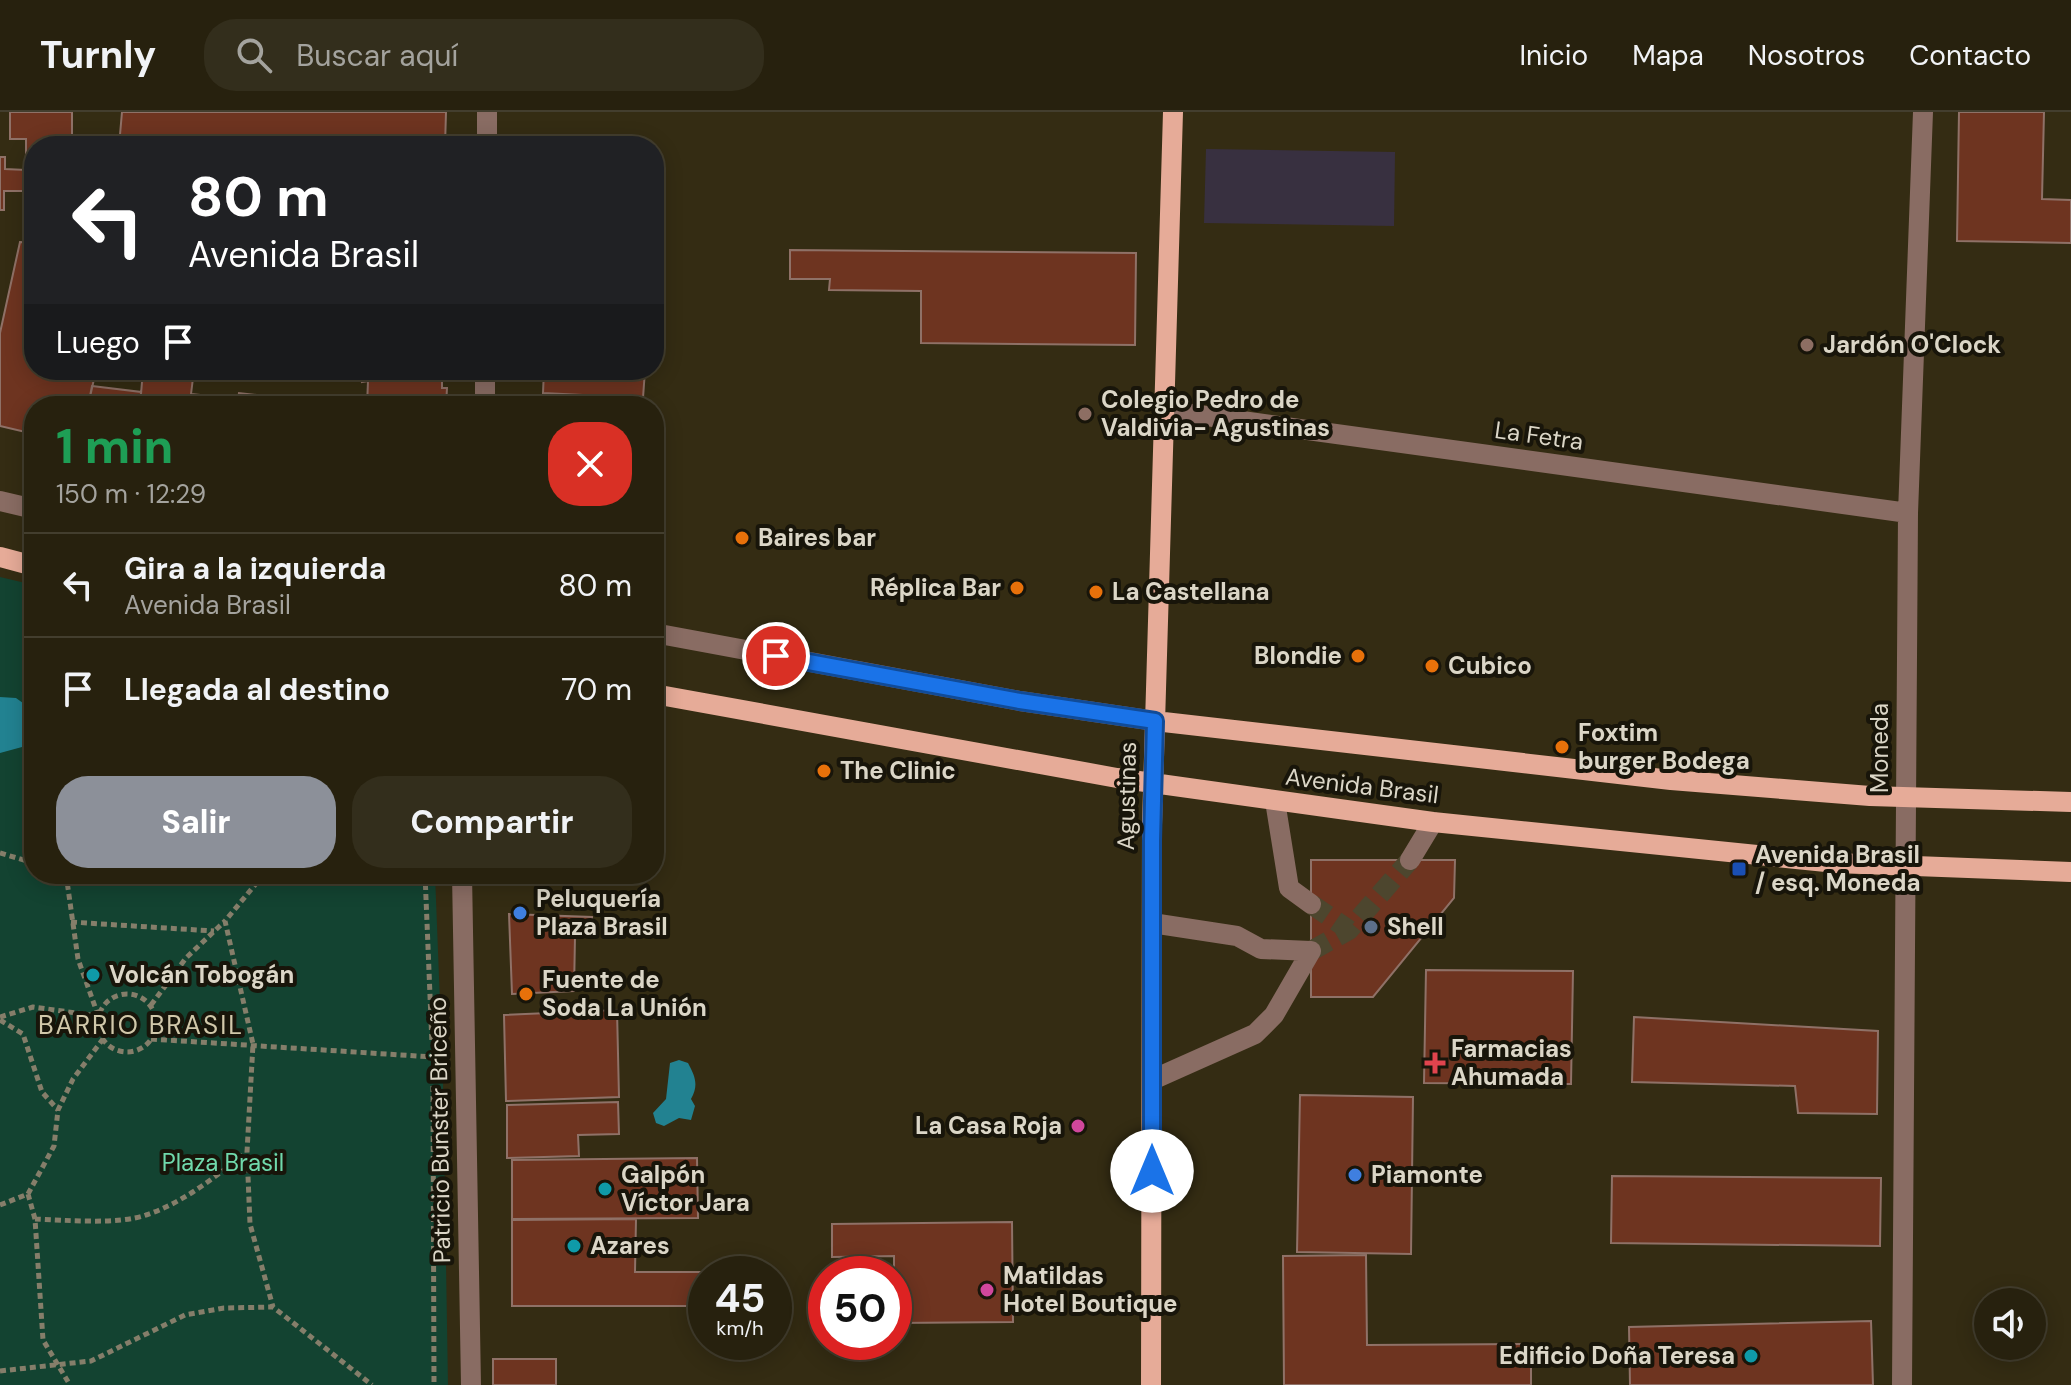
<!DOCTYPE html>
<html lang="es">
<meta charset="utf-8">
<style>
:root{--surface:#27210e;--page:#332e1c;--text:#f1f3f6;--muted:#a4a39e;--line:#433e2e;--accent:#8c9099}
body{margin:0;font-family:"DM Sans",sans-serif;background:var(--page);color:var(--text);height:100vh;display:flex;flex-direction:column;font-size:30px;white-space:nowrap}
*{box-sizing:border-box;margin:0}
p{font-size:26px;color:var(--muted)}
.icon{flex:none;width:44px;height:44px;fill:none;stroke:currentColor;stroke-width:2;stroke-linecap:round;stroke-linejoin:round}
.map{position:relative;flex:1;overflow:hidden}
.side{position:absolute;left:24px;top:284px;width:640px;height:488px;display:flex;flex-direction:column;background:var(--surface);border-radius:32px;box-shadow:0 4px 20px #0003,0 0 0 2px var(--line)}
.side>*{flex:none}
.top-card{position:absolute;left:24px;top:24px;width:640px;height:244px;border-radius:32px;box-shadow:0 4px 20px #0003,0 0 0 2px var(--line);background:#202124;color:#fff;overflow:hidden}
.tools{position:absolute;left:1974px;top:1176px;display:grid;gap:16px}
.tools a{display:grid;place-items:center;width:72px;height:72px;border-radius:50%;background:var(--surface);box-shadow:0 4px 20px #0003,0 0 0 2px var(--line);font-size:40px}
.speed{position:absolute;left:688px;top:1144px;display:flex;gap:16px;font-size:40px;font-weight:700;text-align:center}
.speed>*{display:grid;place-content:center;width:104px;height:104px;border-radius:50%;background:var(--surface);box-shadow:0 4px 20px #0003,0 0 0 2px var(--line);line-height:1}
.speed small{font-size:20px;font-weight:400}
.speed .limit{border:12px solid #d22;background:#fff;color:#111}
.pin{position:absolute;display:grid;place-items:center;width:68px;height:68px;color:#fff;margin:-34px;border:4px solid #fff;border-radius:50%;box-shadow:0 2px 8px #0007}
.me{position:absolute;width:88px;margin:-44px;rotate:0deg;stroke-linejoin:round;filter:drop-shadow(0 0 6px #0008)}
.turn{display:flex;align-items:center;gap:28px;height:168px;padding:0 32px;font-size:36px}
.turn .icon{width:104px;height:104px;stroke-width:2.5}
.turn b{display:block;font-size:56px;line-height:68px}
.then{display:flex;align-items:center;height:76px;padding:0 32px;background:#0003;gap:16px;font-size:30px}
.round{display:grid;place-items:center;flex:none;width:84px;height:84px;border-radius:32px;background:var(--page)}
.summary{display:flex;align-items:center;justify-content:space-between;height:136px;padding:0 32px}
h1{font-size:48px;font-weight:800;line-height:60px;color:#1e9e55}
.action{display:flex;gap:16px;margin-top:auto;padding:16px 32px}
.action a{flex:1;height:92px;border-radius:32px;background:var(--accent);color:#fff;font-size:32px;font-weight:800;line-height:92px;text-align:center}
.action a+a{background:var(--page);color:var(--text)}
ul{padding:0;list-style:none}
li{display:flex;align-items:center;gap:24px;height:104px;padding:0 32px;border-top:2px solid var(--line)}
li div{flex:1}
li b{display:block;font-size:30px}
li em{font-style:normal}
header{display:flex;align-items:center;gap:48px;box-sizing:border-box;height:112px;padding:0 40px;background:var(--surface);border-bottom:2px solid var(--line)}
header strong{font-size:38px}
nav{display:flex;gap:44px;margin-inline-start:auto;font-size:28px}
.search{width:560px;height:72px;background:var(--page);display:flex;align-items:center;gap:20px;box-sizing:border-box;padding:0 28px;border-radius:32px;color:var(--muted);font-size:30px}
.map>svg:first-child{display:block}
.education{fill:#383040}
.green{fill:#134331}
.water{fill:#228291}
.building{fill:#6e3420;stroke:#8f7167;stroke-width:2}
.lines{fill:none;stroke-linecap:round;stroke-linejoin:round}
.minor-tunnel{stroke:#4d462e;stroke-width:20;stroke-dasharray:20 10;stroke-linecap:butt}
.path{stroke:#857e6a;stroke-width:5;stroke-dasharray:6 4;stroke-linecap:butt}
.minor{stroke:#896c63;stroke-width:20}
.major{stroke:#e6ab98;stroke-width:20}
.route-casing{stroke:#114b97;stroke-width:20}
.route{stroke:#1a73e8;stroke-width:14}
.education-dot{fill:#8d6e63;stroke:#18150a;stroke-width:3}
.food-dot{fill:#e8710a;stroke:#18150a;stroke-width:3}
.transit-dot{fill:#1a4fb4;stroke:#18150a;stroke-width:3}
.shop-dot{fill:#3f7fe0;stroke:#18150a;stroke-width:3}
.service-dot{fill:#5c6f8a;stroke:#18150a;stroke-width:3}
.culture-dot{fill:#0f9aa8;stroke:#18150a;stroke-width:3}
.health-dot{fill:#e0444e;stroke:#18150a;stroke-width:3}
.hotel-dot{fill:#d1479c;stroke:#18150a;stroke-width:3}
.labels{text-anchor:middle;stroke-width:8;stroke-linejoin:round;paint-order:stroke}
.poi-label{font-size:24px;font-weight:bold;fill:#dbd6c7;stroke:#18150a;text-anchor:start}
.street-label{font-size:24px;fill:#dbd6c7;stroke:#18150a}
.park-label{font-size:24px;fill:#70d9ac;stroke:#18150a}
.neighbourhood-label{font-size:26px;letter-spacing:2px;fill:#d1c8aa;stroke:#18150a}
</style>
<header>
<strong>Turnly</strong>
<div class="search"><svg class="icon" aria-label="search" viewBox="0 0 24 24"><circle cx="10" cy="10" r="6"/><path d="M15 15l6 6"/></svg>Buscar aquí</div>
<nav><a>Inicio</a><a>Mapa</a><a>Nosotros</a><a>Contacto</a></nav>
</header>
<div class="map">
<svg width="2071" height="1273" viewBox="0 0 2071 1273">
<rect width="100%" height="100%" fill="#342c13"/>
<path class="education" d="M 1206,37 L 1395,40 L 1394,114 L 1204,111 Z"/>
<path class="green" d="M 0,465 L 34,473 L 34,762 L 435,762 L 443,967 L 448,1273 L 0,1273 Z"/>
<path class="water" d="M 0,585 L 16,586 L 34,599 L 34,625 L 22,635 L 0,641 Z
M 679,948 L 688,951 C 695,964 699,973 691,987 L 695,994 L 691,1008 L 679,1006 L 664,1014 L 656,1011 L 653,1001 L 666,987 L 670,951 Z"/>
<path class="building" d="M 10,0 L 72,0 L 72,25 L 89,26 L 89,34 L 34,34 L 34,107 L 25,106 L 26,79 L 4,79 L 4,98 L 0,98 L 0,45 L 5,45 L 5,57 L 26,58 L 26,27 L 10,27 Z
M 122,0 L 446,0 L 445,34 L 372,34 L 372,31 L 257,33 L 257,26 L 250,26 L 250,33 L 189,34 L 188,28 L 182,28 L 182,34 L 119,34 Z
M 1959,0 L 2044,0 L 2042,87 L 2071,88 L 2071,131 L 1957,129 Z
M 20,130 L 34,131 L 34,258 L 96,258 L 88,294 L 34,294 L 34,322 L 0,314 L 0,221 Z
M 790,138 L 1136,141 L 1135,233 L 921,231 L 921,179 L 829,178 L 830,167 L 790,167 Z
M 143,258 L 194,258 L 191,282 L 238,287 L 239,281 L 256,283 L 256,294 L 140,294 Z
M 363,258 L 442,258 L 442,276 L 447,276 L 446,294 L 367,294 L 368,269 L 362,270 Z
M 544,258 L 645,258 L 643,286 L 543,281 Z
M 92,274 L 141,280 L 140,294 L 88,294 Z
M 542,283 L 629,288 L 629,294 L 541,294 Z
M 1311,748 L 1455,748 L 1454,786 L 1373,885 L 1311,885 Z
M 509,802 L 592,805 L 593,823 L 575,824 L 574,879 L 512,882 Z
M 1426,858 L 1573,859 L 1571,972 L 1424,971 Z
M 617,898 L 619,985 L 506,989 L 504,903 Z
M 1634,905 L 1878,919 L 1877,1002 L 1798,1001 L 1795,974 L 1632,970 Z
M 1300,983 L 1413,985 L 1411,1142 L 1297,1140 Z
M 618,990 L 619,1022 L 578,1023 L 579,1044 L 507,1046 L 507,993 Z
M 697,1046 L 698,1106 L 512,1107 L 512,1048 Z
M 1612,1064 L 1881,1066 L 1880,1134 L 1611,1131 Z
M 636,1107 L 635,1160 L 700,1160 L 700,1194 L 512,1194 L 512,1108 Z
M 1012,1110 L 1013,1210 L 894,1211 L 894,1144 L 832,1145 L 832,1112 Z
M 1366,1143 L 1367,1233 L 1531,1232 L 1531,1273 L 1284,1273 L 1283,1144 Z
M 1871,1209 L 1873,1273 L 1630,1273 L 1629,1215 Z
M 493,1247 L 556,1247 L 556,1273 L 493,1273 Z"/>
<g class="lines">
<path class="minor-tunnel" d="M 1311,792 L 1349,818
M 1311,839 L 1349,818 L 1410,748"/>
<path class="path" d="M 0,741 L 34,751
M 66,762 L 78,847 L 98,903
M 264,762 L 225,809 L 253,932 L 247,1040 L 250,1112 L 273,1195
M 425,762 L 432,932
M 71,810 L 214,819
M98 911a29 29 0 1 1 58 0a29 29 0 1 1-58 0Z
M 151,893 L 186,846 L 225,809
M 0,905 L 33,895 L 98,904
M 0,908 L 23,922 L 42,980 L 58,998
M 151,927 L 433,945
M 433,974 L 434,1273
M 28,1082 L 35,1107 L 43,1228 L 70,1273
M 0,1093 L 28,1082 L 54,1034 L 58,998 L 73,967 L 103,927
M 35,1107 C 65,1108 118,1113 146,1103 C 183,1091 216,1064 246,1041
M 0,1259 L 91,1249 L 185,1203 L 224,1196 L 273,1195 L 372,1273"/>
<path class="minor" d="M 487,34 L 487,0
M 485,294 L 485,258
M 1163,298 L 1908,401
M 0,389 L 34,397
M 654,521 L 1020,589 L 1155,609
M 1275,689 L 1289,776 L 1311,792
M 1410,748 L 1433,710
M 462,762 L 471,1273
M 1152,968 L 1255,922 L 1274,903 L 1311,839 L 1261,837 L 1237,824 L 1152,811
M 1902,1273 L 1908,401 L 1923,0"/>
<path class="major" d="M 0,445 L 34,454
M 654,582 L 1117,666 L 1433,710 L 1836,751 L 2071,760
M 1155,609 L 1671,668 L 1870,684 L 2071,690
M 1151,1273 L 1152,713 L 1173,0"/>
</g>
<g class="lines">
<g class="route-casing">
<path id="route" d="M 776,544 L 1020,589 L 1155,609 L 1152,729 L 1152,1059"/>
</g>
<use href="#route" class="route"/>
</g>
<g class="education-dot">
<circle cx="1807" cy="233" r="8"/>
<circle cx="1085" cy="302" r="8"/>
</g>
<g class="food-dot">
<circle cx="742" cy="426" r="8"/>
<circle cx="1017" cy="476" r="8"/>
<circle cx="1096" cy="480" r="8"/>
<circle cx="1358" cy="544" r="8"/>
<circle cx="1432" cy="554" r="8"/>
<circle cx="1562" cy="635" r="8"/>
<circle cx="824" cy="659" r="8"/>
<circle cx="526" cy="882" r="8"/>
</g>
<rect class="transit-dot" x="1731" y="749" width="16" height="16" rx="4"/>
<g class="shop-dot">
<circle cx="520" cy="801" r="8"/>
<circle cx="1355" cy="1063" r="8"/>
</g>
<circle class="service-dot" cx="1371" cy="815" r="8"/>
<g class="culture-dot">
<circle cx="93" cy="863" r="8"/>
<circle cx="605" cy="1077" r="8"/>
<circle cx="574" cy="1134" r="8"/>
<circle cx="1751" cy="1244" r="8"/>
</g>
<path class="health-dot" d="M1431 939h8v8h8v8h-8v8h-8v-8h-8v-8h8z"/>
<g class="hotel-dot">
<circle cx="1078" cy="1014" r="8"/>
<circle cx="987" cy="1178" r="8"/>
</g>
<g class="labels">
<g class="poi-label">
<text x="1823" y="241">Jardón O'Clock</text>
<text x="1101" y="296">Colegio Pedro de<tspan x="1101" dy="28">Valdivia- Agustinas</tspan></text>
<text x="758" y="434">Baires bar</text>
<text x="1001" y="484" text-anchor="end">Réplica Bar</text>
<text x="1112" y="488">La Castellana</text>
<text x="1342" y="552" text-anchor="end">Blondie</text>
<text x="1448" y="562">Cubico</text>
<text x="1578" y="629">Foxtim<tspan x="1578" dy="28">burger Bodega</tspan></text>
<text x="840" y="667">The Clinic</text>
<text x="1755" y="751">Avenida Brasil<tspan x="1755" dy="28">/ esq. Moneda</tspan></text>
<text x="536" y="795">Peluquería<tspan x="536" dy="28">Plaza Brasil</tspan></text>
<text x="1387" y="823">Shell</text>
<text x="109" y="871">Volcán Tobogán</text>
<text x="542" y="876">Fuente de<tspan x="542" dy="28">Soda La Unión</tspan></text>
<text x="1451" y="945">Farmacias<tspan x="1451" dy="28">Ahumada</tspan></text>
<text x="1062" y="1022" text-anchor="end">La Casa Roja</text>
<text x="621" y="1071">Galpón<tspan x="621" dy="28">Víctor Jara</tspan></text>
<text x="1371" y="1071">Piamonte</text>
<text x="590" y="1142">Azares</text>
<text x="1003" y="1172">Matildas<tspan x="1003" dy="28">Hotel Boutique</tspan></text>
<text x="1735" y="1252" text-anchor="end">Edificio Doña Teresa</text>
</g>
<g class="street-label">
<text transform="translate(1539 324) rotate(8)" y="8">La Fetra</text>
<text transform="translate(1880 636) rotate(-90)" y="8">Moneda</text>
<text transform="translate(1362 674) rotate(7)" y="8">Avenida Brasil</text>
<text transform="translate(1127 684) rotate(-89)" y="8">Agustinas</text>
<text transform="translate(440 1018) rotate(-91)" y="8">Patricio Bunster Briceño</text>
</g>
<g class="park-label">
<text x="223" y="1059">Plaza Brasil</text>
</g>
<g class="neighbourhood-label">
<text x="141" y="922">BARRIO BRASIL</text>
</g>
</g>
</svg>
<div class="tools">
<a><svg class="icon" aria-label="sound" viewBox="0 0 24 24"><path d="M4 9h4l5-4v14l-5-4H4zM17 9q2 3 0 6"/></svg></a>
</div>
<div class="speed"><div>45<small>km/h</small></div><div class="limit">50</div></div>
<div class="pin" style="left:776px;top:544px;background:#d93025"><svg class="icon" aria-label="arrive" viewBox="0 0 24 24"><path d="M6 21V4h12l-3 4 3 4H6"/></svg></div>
<svg class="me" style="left:1152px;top:1059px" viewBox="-20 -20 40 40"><circle r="19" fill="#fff"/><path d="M0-13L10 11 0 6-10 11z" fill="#1a73e8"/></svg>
<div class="top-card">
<div class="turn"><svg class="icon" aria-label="left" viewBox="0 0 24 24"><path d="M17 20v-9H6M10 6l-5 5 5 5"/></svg><div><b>80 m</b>Avenida Brasil</div></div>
<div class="then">Luego<svg class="icon" aria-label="arrive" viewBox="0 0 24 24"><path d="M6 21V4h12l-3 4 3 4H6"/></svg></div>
</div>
<section class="side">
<div class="summary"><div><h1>1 min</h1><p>150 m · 12:29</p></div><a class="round" style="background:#d93025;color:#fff"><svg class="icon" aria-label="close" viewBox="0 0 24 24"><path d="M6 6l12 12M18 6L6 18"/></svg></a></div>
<ul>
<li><svg class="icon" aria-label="left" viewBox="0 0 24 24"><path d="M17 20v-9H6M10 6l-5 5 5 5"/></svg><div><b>Gira a la izquierda</b><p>Avenida Brasil</p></div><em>80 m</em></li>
<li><svg class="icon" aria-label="arrive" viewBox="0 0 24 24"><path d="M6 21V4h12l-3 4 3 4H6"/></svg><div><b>Llegada al destino</b></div><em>70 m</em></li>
</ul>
<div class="action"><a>Salir</a><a>Compartir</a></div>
</section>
</div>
